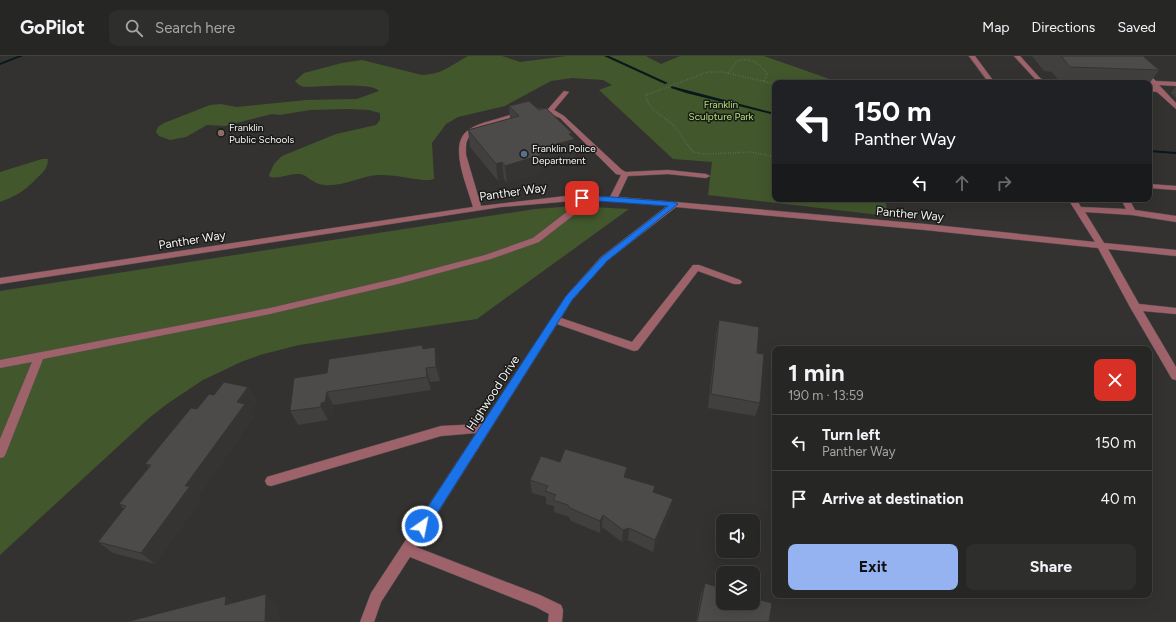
<!DOCTYPE html>
<meta charset="utf-8">
<style>
:root{--surface:#262624;--page:#2e2e2c;--text:#f1f3f6;--muted:#a4a5a6;--line:#424341;--accent:#95b2f1}
body{margin:0;font-family:Figtree,sans-serif;background:var(--page);color:var(--text);height:100vh;display:flex;flex-direction:column;font-size:15px;white-space:nowrap}
*{box-sizing:border-box;margin:0}
p{font-size:13px;color:var(--muted)}
.icon{flex:none;width:22px;height:22px;fill:none;stroke:currentColor;stroke-width:2;stroke-linecap:round;stroke-linejoin:round}
.map{position:relative;flex:1;overflow:hidden}
.details{position:absolute;left:772px;top:290px;width:380px;height:252px;display:flex;flex-direction:column;background:var(--surface);border-radius:8px;box-shadow:0 4px 16px #0002,0 0 0 1px var(--line)}
.details>*{flex:none}
.banner{position:absolute;left:772px;top:24px;width:380px;height:122px;border-radius:8px;box-shadow:0 4px 16px #0002,0 0 0 1px var(--line);background:#202124;color:#fff;overflow:hidden}
.controls{position:absolute;left:716px;top:458px;display:grid;gap:8px}
.controls a{display:grid;place-items:center;width:44px;height:44px;border-radius:8px;background:var(--surface);box-shadow:0 4px 16px #0002,0 0 0 1px var(--line);font-size:20px}
.pin{position:absolute;display:grid;place-items:center;width:34px;height:34px;color:#fff;margin:-17px;border-radius:8px;box-shadow:0 2px 6px #0006}
.me{position:absolute;width:44px;margin:-22px;rotate:33deg;stroke-linejoin:round;filter:drop-shadow(0 0 3px #0008)}
.turn{display:flex;align-items:center;gap:14px;height:84px;padding:0 16px;font-size:18px}
.turn .icon{width:52px;height:52px;stroke-width:2.5}
.turn b{display:block;font-size:28px;line-height:34px}
.lanes{display:flex;align-items:center;height:38px;padding:0 16px;background:#0003;justify-content:center;gap:20px;direction:ltr}
.lanes .off{opacity:.35}
.round{display:grid;place-items:center;flex:none;width:42px;height:42px;border-radius:8px;background:var(--page)}
.summary{display:flex;align-items:center;justify-content:space-between;height:68px;padding:0 16px}
h1{font-size:24px;font-weight:700;line-height:30px}
.button{display:flex;gap:8px;margin-top:auto;padding:8px 16px}
.button a{flex:1;height:46px;border-radius:8px;background:var(--accent);color:#111;font-size:16px;font-weight:700;line-height:46px;text-align:center}
.button a+a{background:var(--page);color:var(--text)}
ul{padding:0;list-style:none}
li{display:flex;align-items:center;gap:12px;height:56px;padding:0 16px;border-top:1px solid var(--line)}
li div{flex:1}
li b{display:block;font-size:15px}
li em{font-style:normal}
header{display:flex;align-items:center;gap:24px;box-sizing:border-box;height:56px;padding:0 20px;background:var(--surface);border-bottom:1px solid var(--line)}
header strong{font-size:19px}
nav{display:flex;gap:22px;margin-inline-start:auto;font-size:14px}
.search{width:280px;height:36px;background:var(--page);display:flex;align-items:center;gap:10px;box-sizing:border-box;padding:0 14px;border-radius:8px;color:var(--muted);font-size:15px}
.map>svg:first-child{display:block}
.green{fill:#42572c}
.lines{fill:none;stroke-linecap:round;stroke-linejoin:round}
.stream{fill:#07191a;fill-rule:evenodd}
.minor-casing{stroke:#52514f;stroke-width:1}
.path{stroke:#787775;stroke-width:1.5;stroke-dasharray:0.5 2;stroke-linecap:butt}
.minor{fill:#9e626b;fill-rule:evenodd}
.wall{fill:#42403f}
.shaded-wall{fill:#363433}
.building{fill:#4d4b49;stroke:#363433}
.route{fill:#1a73e8;stroke:#114b97}
.education-dot{fill:#8d6e63;stroke:#1a1a19;stroke-width:1.5}
.service-dot{fill:#5c6f8a;stroke:#1a1a19;stroke-width:1.5}
.labels{text-anchor:middle;stroke-width:3;stroke-linejoin:round;paint-order:stroke}
.far-park-label{font-size:10px;fill:#ade075;stroke:#1a1a19}
.far-poi-label{font-size:10px;fill:#f5f5f3;stroke:#1a1a19;text-anchor:start}
.street-label{font-size:12px;fill:#f5f5f3;stroke:#1a1a19}
</style>
<header>
<strong>GoPilot</strong>
<div class="search"><svg class="icon" aria-label="search" viewBox="0 0 24 24"><circle cx="10" cy="10" r="6"/><path d="M15 15l6 6"/></svg>Search here</div>
<nav><a>Map</a><a>Directions</a><a>Saved</a></nav>
</header>
<div class="map">
<svg width="1176" height="566" viewBox="0 0 1176 566">
<rect width="100%" height="100%" fill="#333230"/>
<path class="green" d="M 468,0 L 502,0 L 520,6 L 567,0 L 646,0 L 661,8 L 680,0 L 764,0 L 838,26 L 775,27 L 775,143 L 885,143 L 888,160 L 708,139 L 712,106 L 673,103 L 599,34 L 612,29 L 603,24 L 572,22 L 551,25 L 505,50 L 458,61 L 446,68 L 432,87 L 434,121 L 434,123 L 430,124 C 412,124 395,118 378,119 C 360,120 343,131 324,129 C 312,128 308,119 300,118 C 290,117 280,123 270,121 L 269,119 L 274,108 L 282,100 L 336,78 L 376,69 L 380,64 L 380,57 L 369,54 L 348,53 L 310,54 L 280,59 L 272,58 L 225,70 L 207,69 L 186,81 L 170,84 L 159,80 L 156,76 L 158,71 L 164,67 L 210,49 L 221,48 L 236,51 L 306,44 L 357,43 L 379,35 C 372,26 318,31 304,31 L 299,29 L 295,25 L 304,17 L 342,7 L 362,4 L 422,19 C 443,18 451,9 468,0 Z
M 42,103 L 48,103 C 48,113 42,117 35,124 C 23,136 16,140 0,146 L 0,116 Z
M 574,150 L 629,153 L 477,263 L 299,289 L 260,299 L 241,306 L 203,324 L 167,348 L 149,362 L 0,499 L 0,235 L 535,153 Z"/>
<g class="lines">
<path class="stream" d="M 18,0 L 23,0 L 0,9 L 0,7 Z
M 604,0 L 609,0 L 668,27 L 665,28 Z
M 671,30 L 775,57 L 775,59 L 686,37 L 671,32 Z
M 1149,94 L 1176,96 L 1176,98 L 1149,96 Z"/>
<g class="minor-casing">
<path id="minor" d="M 969,0 L 975,0 L 995,27 L 989,27 Z
M 1014,0 L 1020,0 L 1040,22 L 1048,27 L 1040,27 L 1036,24 Z
M 1123,0 L 1129,0 L 1156,25 L 1176,26 L 1176,30 L 1159,29 L 1176,47 L 1176,53 L 1157,36 L 1149,35 L 1149,31 L 1153,31 L 1151,28 Z
M 564,35 L 569,36 L 554,54 L 564,60 L 622,114 L 626,116 L 668,114 L 706,118 L 710,120 L 706,122 L 668,118 L 628,120 L 618,141 L 925,168 L 1095,186 L 1068,143 L 1076,143 L 1081,151 L 1126,153 L 1121,143 L 1129,143 L 1135,154 L 1176,160 L 1176,166 L 1132,159 L 1085,156 L 1104,187 L 1176,194 L 1176,200 L 1108,193 L 1139,248 L 1176,252 L 1176,258 L 1143,255 L 1176,311 L 1176,324 L 1172,323 L 1130,251 L 1098,192 L 925,174 L 676,151 L 607,205 L 572,244 L 561,262 L 632,286 L 693,209 L 699,209 L 740,224 L 742,226 L 740,228 L 734,228 L 698,215 L 638,294 L 634,295 L 557,268 L 416,491 L 540,539 L 561,549 L 563,554 L 562,566 L 548,566 L 549,558 L 536,551 L 410,501 L 381,546 L 374,566 L 360,566 L 371,537 L 476,377 L 441,380 L 271,430 L 267,429 L 265,425 L 267,421 L 441,370 L 482,368 L 566,240 L 601,201 L 667,150 L 613,145 L 580,145 L 575,158 L 539,186 L 491,203 L 398,228 L 270,258 L 43,303 L 6,397 L 4,401 L 0,402 L 0,383 L 32,306 L 0,312 L 0,304 L 270,252 L 398,222 L 485,199 L 533,182 L 568,155 L 572,145 L 501,151 L 0,228 L 0,222 L 473,151 C 468,132 449,91 466,76 C 475,68 487,66 497,63 C 513,58 531,52 548,53 ZM 545,57 L 551,58 L 560,62 L 616,118 L 621,119 L 610,141 L 566,140 L 481,150 L 466,99 C 466,93 465,86 469,81 C 481,67 527,58 545,57 Z
M 1149,128 L 1176,130 L 1176,134 L 1149,132 Z"/>
</g>
<path class="path" d="M 728,17 L 737,5 C 750,1 760,7 767,18 L 764,25
M 775,28 L 723,16 L 708,16 L 646,39 C 646,52 664,60 672,68 C 680,76 686,87 693,96 L 705,98 L 751,96 L 775,101"/>
<use href="#minor" class="minor"/>
</g>
<path class="wall" d="M 1032,0 L 1143,0 L 1159,14 L 1149,28 L 1149,27 L 1061,27 L 1052,16 L 1044,15 Z
M 1176,30 L 1176,42 L 1171,37 Z
M 509,50 L 539,54 L 575,83 L 575,101 L 542,111 L 542,116 L 507,127 L 504,123 L 498,125 L 470,91 L 468,74 L 510,63 Z
M 719,264 L 757,297 L 760,347 L 755,360 L 708,352 L 716,278 Z
M 423,293 L 439,305 L 440,325 L 430,326 L 431,334 L 333,349 L 332,360 L 328,361 L 328,364 L 298,369 L 290,355 L 327,317 Z
M 248,331 L 257,345 L 250,355 L 254,361 L 198,440 L 201,443 L 155,508 L 113,497 L 98,486 L 124,453 L 119,448 L 149,411 L 145,408 L 197,353 L 214,339 Z
M 560,406 L 627,411 L 626,421 L 654,436 L 673,443 L 670,456 L 653,496 L 628,484 L 622,486 L 602,471 L 600,477 L 571,465 L 569,461 L 554,456 L 554,450 L 546,448 L 546,441 L 532,437 L 530,424 Z
M 705,527 L 769,566 L 696,566 L 701,538 Z"/>
<path class="shaded-wall" d="M 572,77 L 572,84 L 575,83 L 575,101 L 542,111 L 542,116 L 507,127 L 505,110 Z
M 502,106 L 504,123 L 498,125 L 496,108 Z
M 435,291 L 439,305 L 440,325 L 436,311 Z
M 426,312 L 430,326 L 431,334 L 427,321 Z
M 248,331 L 257,345 L 250,355 L 254,361 L 198,440 L 201,443 L 155,508 L 141,497 L 185,430 L 237,346 Z
M 327,336 L 333,349 L 332,360 L 328,361 L 328,364 L 321,351 L 321,347 Z
M 627,411 L 626,424 L 624,421 Z
M 673,443 L 670,456 L 653,496 L 655,484 Z
M 603,459 L 602,471 L 600,477 L 600,465 Z
M 629,472 L 628,484 L 622,486 L 623,474 Z
M 266,538 L 279,551 L 279,566 L 265,566 Z
M 226,540 L 240,553 L 225,549 Z"/>
<path class="building" d="M 1061,0 L 1143,0 L 1159,14 L 1070,11 Z
M 529,45 L 539,54 L 546,52 L 572,77 L 569,78 L 575,83 L 537,94 L 541,99 L 505,110 L 502,106 L 496,108 L 468,74 L 519,60 L 509,50 Z
M 719,264 L 759,271 L 757,297 L 764,298 L 760,347 L 711,338 Z
M 422,289 L 423,293 L 435,291 L 436,311 L 426,312 L 427,321 L 327,336 L 325,346 L 321,347 L 321,351 L 290,355 L 294,322 L 327,317 L 329,303 Z
M 224,326 L 248,331 L 237,346 L 245,348 L 185,430 L 190,430 L 141,497 L 98,486 L 126,450 L 119,448 L 151,409 L 145,408 L 191,352 L 197,353 L 209,338 L 214,339 Z
M 565,393 L 627,411 L 624,421 L 655,430 L 653,436 L 673,443 L 655,484 L 629,472 L 623,474 L 603,459 L 600,465 L 570,452 L 568,449 L 553,444 L 556,439 L 545,435 L 548,430 L 530,424 L 541,400 L 560,406 Z
M 705,527 L 723,533 L 723,547 L 753,547 L 753,542 L 772,547 L 769,566 L 697,566 Z
M 266,538 L 265,566 L 126,566 L 226,540 L 225,549 Z"/>
<path class="route" d="M 580,140 L 612,141 L 674,146 L 678,148 L 607,205 L 572,244 L 427,473 L 422,475 L 418,473 L 417,470 L 418,466 L 566,240 L 602,201 L 668,150 L 582,144 L 579,142 Z"/>
<circle class="education-dot" cx="221" cy="77" r="4"/>
<circle class="service-dot" cx="524" cy="98" r="4"/>
<g class="labels">
<g class="far-park-label">
<text x="721" y="52">Franklin<tspan x="721" dy="12">Sculpture Park</tspan></text>
</g>
<g class="far-poi-label">
<text x="229" y="75">Franklin<tspan x="229" dy="12">Public Schools</tspan></text>
<text x="532" y="96">Franklin Police<tspan x="532" dy="12">Department</tspan></text>
</g>
<g class="street-label">
<text transform="translate(513 136) rotate(-8)" y="4">Panther Way</text>
<text transform="translate(910 158) rotate(5)" y="4">Panther Way</text>
<text transform="translate(192 184) rotate(-9)" y="4">Panther Way</text>
<text transform="translate(493 337) rotate(-57)" y="4">Highwood Drive</text>
</g>
</g>
</svg>
<div class="controls">
<a><svg class="icon" aria-label="sound" viewBox="0 0 24 24"><path d="M4 9h4l5-4v14l-5-4H4zM17 9q2 3 0 6"/></svg></a>
<a><svg class="icon" aria-label="layers" viewBox="0 0 24 24"><path d="M12 4l9 5-9 5-9-5zM3 14l9 5 9-5"/></svg></a>
</div>
<div class="pin" style="left:582px;top:142px;background:#d93025"><svg class="icon" aria-label="arrive" viewBox="0 0 24 24"><path d="M6 21V4h12l-3 4 3 4H6"/></svg></div>
<svg class="me" style="left:422px;top:470px" viewBox="-20 -20 40 40"><circle r="17" fill="#1a73e8" stroke="#fff" stroke-width="3"/><path d="M0-11L8 9 0 5-8 9z" fill="#fff"/></svg>
<div class="banner">
<div class="turn"><svg class="icon" aria-label="left" viewBox="0 0 24 24"><path d="M17 20v-9H6M10 6l-5 5 5 5"/></svg><div><b>150 m</b>Panther Way</div></div>
<div class="lanes"><svg class="icon" aria-label="left" viewBox="0 0 24 24"><path d="M17 20v-9H6M10 6l-5 5 5 5"/></svg><svg class="icon off" aria-label="ahead" viewBox="0 0 24 24"><path d="M12 20V5M6 11l6-6 6 6"/></svg><svg class="icon off" aria-label="right" viewBox="0 0 24 24"><path d="M7 20v-9h11M14 6l5 5-5 5"/></svg></div>
</div>
<section class="details">
<div class="summary"><div><h1>1 min</h1><p>190 m · 13:59</p></div><a class="round" style="background:#d93025;color:#fff"><svg class="icon" aria-label="close" viewBox="0 0 24 24"><path d="M6 6l12 12M18 6L6 18"/></svg></a></div>
<ul>
<li><svg class="icon" aria-label="left" viewBox="0 0 24 24"><path d="M17 20v-9H6M10 6l-5 5 5 5"/></svg><div><b>Turn left</b><p>Panther Way</p></div><em>150 m</em></li>
<li><svg class="icon" aria-label="arrive" viewBox="0 0 24 24"><path d="M6 21V4h12l-3 4 3 4H6"/></svg><div><b>Arrive at destination</b></div><em>40 m</em></li>
</ul>
<div class="button"><a>Exit</a><a>Share</a></div>
</section>
</div>
